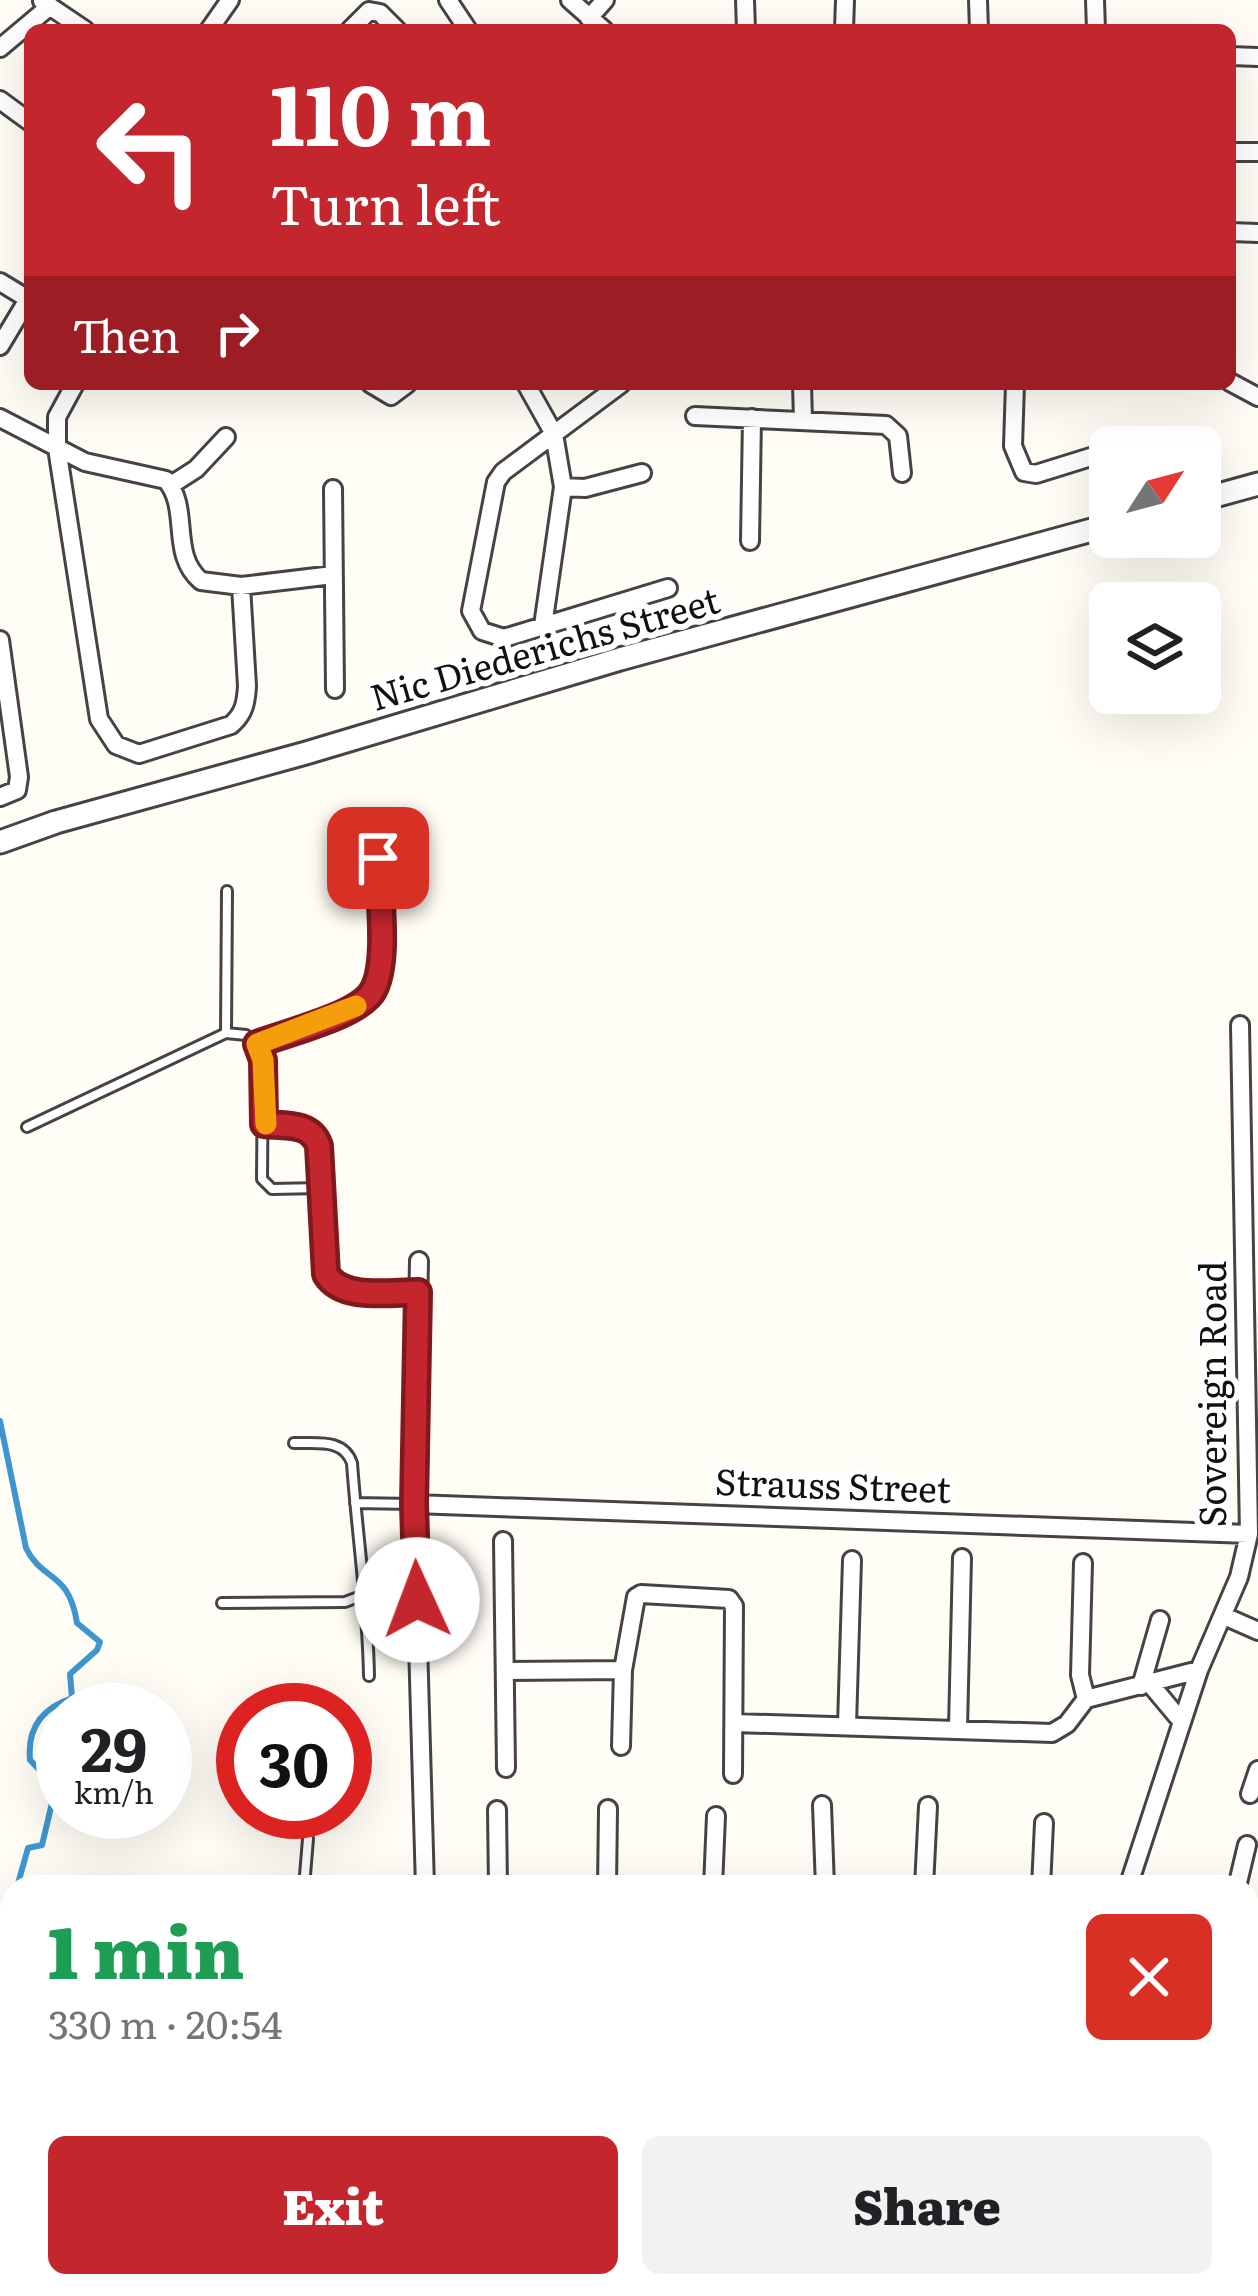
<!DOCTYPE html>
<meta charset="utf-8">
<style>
:root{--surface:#fff;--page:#f2f2f2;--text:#202124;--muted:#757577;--accent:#c4262e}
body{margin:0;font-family:Literata,serif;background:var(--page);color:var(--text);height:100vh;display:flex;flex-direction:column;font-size:45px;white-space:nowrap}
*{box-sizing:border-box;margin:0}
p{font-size:39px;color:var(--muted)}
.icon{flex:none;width:66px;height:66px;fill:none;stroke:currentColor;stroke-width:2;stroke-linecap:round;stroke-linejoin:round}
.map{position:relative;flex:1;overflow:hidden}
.details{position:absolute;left:0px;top:1875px;width:1260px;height:423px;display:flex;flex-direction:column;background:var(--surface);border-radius:36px 36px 0 0;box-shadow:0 12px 48px #0002}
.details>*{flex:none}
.banner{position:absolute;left:24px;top:24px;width:1212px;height:366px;border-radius:18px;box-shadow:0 12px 48px #0002;background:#c4262e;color:#fff;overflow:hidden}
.needle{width:78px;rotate:54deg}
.buttons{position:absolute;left:1089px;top:426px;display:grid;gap:24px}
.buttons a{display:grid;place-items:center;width:132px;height:132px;border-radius:18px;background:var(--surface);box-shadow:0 12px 48px #0002;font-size:60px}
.speed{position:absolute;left:36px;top:1683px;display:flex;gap:24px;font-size:60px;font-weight:700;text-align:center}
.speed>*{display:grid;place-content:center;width:156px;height:156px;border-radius:50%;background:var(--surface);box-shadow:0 12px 48px #0002;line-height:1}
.speed small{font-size:30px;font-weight:400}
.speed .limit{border:18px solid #d22;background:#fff;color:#111}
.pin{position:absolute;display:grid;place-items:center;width:102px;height:102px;color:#fff;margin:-51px;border-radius:24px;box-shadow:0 6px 18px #0006}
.me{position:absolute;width:132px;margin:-66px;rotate:358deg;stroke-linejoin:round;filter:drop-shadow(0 0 9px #0008)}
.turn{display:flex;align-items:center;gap:42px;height:252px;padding:0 48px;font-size:54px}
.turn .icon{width:156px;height:156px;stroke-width:2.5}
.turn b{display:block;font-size:84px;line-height:102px}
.then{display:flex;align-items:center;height:114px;padding:0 48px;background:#0003;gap:24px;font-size:45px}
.round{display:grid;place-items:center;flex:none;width:126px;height:126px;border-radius:18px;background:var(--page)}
.headline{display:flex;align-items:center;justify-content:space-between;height:204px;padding:0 48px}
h1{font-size:72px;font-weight:800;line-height:90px;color:#1e9e55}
.action{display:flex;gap:24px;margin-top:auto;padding:24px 48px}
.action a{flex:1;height:138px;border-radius:18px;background:var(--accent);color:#fff;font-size:48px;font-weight:800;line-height:138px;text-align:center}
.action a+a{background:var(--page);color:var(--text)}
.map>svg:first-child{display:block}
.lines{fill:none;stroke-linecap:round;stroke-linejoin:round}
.stream{stroke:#3f96cf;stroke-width:6}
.service-casing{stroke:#444;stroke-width:14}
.minor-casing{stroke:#444;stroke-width:22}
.tertiary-casing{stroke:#444;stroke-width:27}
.service{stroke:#fff;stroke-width:8}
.minor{stroke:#fff;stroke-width:16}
.tertiary{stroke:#fff;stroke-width:21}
.route-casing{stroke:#7f191e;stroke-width:30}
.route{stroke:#c4262e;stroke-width:21}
.slow{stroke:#f59e0b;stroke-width:21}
.labels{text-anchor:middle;stroke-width:12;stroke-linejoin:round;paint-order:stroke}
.street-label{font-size:36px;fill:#111;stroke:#fff}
</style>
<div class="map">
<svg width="1258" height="2296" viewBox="0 0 1258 2296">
<rect width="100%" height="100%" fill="#fffdf5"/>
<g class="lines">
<path class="stream" d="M 0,1421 L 26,1548 C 42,1582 69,1570 77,1623 L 100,1642 L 97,1650 L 70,1674 L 72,1698 C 42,1708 27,1728 30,1760 L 50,1781 L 52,1803 L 42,1845 L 28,1848 L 17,1887
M 12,1908 L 12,1909
M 12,1954 L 6,1987 L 12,1991
M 0,2092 L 12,2077"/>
<g class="service-casing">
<path id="service" d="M 226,1033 L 227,891
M 258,1044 C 287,1033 350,1018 370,996 C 391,973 379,891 378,858
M 264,1124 L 303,1128 L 316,1137 L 326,1274 L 336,1287 L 358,1291
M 27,1127 L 226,1033 L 246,1035 L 258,1044 L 263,1060 L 262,1179 L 272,1189 L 322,1188
M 294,1443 C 317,1444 343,1438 352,1463 C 357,1534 368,1605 369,1676
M 355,1503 L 412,1504
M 222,1603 L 345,1602 L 361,1596
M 304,1887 L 308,1839"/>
</g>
<g class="minor-casing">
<path id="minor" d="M 448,0 L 468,30
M 570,0 L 604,30
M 745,0 L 746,30
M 978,0 L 979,30
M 1095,0 L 1096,30
M 42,1 L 85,30
M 589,18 L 605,0
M 209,30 L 230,0
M 350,30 L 369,11 L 380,13 L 397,30
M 844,30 L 845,0
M 0,48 L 50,6
M 1230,56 L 1258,57
M 0,100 L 30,122
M 1230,152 L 1258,152
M 1230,232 L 1258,233
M 0,282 L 28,299
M 0,346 L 30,296
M 1230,382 L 1258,397
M 75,384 L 57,417 L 57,448 L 99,719 L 116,745 L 139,754 L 231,725 C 244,714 246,703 247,686 L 241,586
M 371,384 L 391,396 L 407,384
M 526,384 L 554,434 L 563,487 L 543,626
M 621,384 L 503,472 L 496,482 L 471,611 L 482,631 L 504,638 L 668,588
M 802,384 L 803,420
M 1015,384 L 1013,446 L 1024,472 L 1036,474 L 1110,451
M 695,416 L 886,425 L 898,436 L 902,473
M 0,418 L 85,462 L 166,480 C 191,509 169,554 201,581 L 241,586 L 333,575
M 171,485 L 196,469 L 226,437
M 563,487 L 585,488 L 642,473
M 333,489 L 335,689
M 750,541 L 752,418
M 0,640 L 19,777 L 17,790 L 0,797
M 419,1261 L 414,1504 L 425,1887
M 359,1291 L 418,1292
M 414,1504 L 1249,1534
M 503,1541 L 506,1768
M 1083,1563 L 1080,1675 L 1086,1699
M 1224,1616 L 1258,1631
M 505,1671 L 623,1670
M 1151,1685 L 1182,1722
M 1141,1686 L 1160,1620
M 735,1723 L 1052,1733 L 1067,1724 L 1086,1699 L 1199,1670
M 847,1725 L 852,1560
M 958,1728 L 962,1558
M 621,1746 L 623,1670 L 636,1597 L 641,1594 L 729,1599 L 734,1606 L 733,1774
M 1250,1794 L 1258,1770
M 822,1805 L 825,1887
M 497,1810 L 498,1887
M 607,1887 L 608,1809
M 713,1887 L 716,1816
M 924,1887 L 928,1806
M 1041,1887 L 1044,1823
M 1128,1887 L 1199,1670 L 1239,1577 L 1249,1534 L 1240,1025
M 1237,1887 L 1247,1845
M 1248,1949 L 1258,1951
M 1248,2165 L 1258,2170
M 428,2286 L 428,2296
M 987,2286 L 1014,2296
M 970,2296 L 974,2286"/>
</g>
<g class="tertiary-casing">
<path id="tertiary" d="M 1200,500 L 1258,484
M 0,842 L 56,822 L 306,753 L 620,659 L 1110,525"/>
</g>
<use href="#service" class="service"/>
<use href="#minor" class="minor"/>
<use href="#tertiary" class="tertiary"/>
</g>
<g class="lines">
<g class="route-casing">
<path id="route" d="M 378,858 C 379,891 391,973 369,996 C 349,1018 286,1033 257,1044 L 263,1060 L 264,1124 C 285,1126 311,1122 319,1146 L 326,1274 C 342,1301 390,1292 418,1292 L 414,1504 L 417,1600"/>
</g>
<use href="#route" class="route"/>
<path class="slow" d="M 266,1124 L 263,1060 L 257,1044 L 356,1006"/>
</g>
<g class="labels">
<g class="street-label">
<text transform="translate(545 649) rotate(-16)" y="13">Nic Diederichs Street</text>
<text transform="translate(1213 1394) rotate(-90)" y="13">Sovereign Road</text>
<text transform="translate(833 1486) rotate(2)" y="13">Strauss Street</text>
</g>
</g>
</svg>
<div class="buttons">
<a><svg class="needle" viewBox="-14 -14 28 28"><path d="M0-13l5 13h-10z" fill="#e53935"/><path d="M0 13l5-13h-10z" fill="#757577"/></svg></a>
<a><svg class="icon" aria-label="layers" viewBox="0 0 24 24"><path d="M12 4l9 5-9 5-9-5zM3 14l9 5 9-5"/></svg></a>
</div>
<div class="speed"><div>29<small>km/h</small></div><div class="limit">30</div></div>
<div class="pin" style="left:378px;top:858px;background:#d93025"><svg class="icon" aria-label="arrive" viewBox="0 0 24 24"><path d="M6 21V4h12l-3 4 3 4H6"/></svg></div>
<svg class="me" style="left:417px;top:1600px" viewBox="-20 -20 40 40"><circle r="19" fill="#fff"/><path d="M0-13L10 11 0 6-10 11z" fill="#c4262e"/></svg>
<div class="banner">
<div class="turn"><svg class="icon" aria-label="left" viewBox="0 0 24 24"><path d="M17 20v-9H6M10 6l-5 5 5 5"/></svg><div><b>110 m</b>Turn left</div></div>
<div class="then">Then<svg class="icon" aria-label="right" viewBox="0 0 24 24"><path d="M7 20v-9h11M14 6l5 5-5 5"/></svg></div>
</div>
<section class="details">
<div class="headline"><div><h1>1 min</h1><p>330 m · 20:54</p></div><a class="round" style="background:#d93025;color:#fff"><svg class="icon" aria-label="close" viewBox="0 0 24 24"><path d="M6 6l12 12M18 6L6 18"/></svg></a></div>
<div class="action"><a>Exit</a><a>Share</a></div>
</section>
</div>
